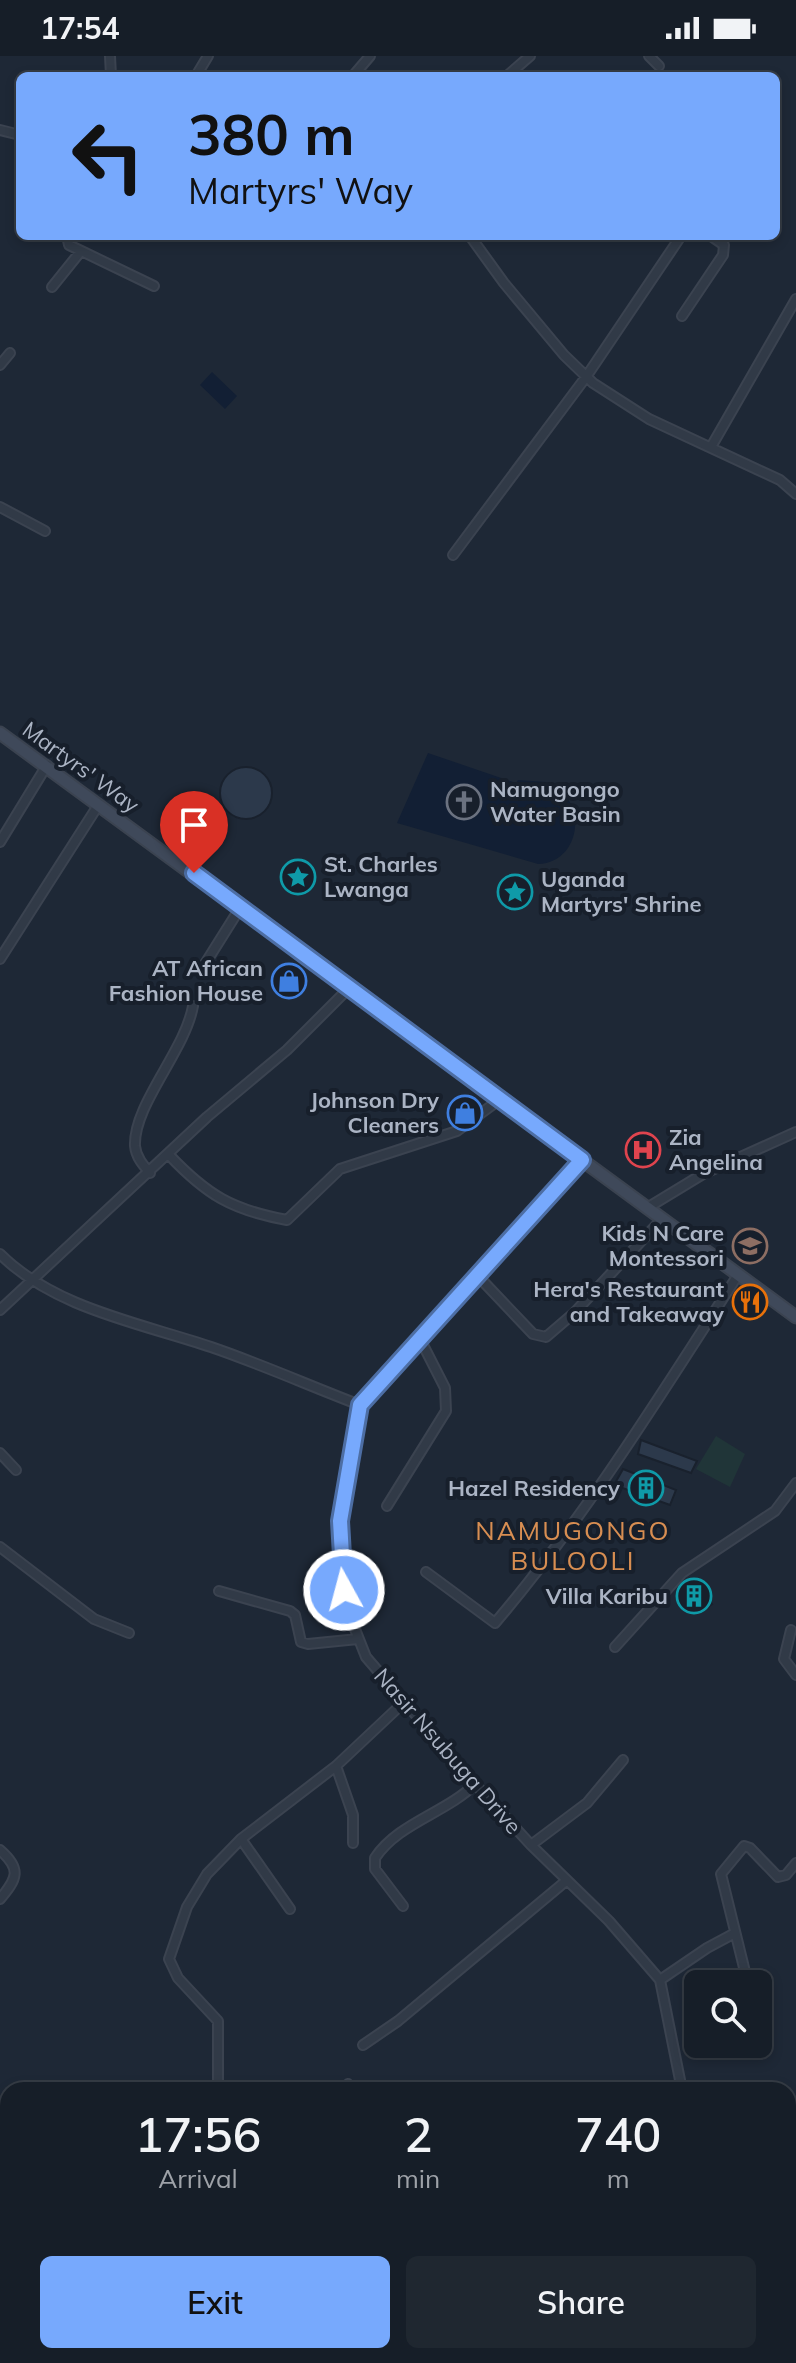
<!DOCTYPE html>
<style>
:root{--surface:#161e28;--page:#1f2730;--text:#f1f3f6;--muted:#9ea2a8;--line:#353c45;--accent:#77a9fd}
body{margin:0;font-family:Mulish,sans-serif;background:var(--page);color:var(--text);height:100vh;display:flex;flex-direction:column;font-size:30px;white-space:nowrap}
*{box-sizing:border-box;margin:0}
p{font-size:26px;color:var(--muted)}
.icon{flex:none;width:44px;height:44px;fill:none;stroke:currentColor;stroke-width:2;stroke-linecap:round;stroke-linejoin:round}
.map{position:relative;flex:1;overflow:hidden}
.drawer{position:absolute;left:0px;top:2026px;width:796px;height:282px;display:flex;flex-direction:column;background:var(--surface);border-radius:24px 24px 0 0;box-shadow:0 4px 12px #0003,0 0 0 2px var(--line)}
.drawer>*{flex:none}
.hud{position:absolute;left:16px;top:16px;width:764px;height:168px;border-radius:12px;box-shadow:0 4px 12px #0003,0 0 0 2px var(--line);background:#77a9fd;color:#111;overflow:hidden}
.fabs{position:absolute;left:684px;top:1914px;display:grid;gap:16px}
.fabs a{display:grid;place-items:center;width:88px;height:88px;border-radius:12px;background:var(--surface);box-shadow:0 4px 12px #0003,0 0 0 2px var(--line);font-size:40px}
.pin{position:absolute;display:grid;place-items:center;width:68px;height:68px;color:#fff;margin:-82px -34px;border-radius:50% 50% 50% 0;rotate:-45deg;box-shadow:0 0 8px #0007}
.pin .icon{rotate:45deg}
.me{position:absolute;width:88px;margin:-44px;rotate:353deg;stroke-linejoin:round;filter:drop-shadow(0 0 6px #0008)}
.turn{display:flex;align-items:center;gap:28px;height:168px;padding:0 40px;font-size:36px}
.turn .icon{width:104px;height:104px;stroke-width:2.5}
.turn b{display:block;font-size:56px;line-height:68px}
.eta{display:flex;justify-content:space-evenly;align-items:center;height:136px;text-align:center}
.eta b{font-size:48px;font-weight:600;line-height:56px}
.cta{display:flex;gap:16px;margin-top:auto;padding:16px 40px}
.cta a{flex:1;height:92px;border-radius:12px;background:var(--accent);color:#111;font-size:32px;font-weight:600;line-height:92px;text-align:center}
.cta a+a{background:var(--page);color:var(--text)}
.status{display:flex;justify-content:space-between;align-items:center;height:56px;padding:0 40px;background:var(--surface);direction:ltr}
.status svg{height:22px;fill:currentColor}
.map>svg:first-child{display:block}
.green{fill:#203538}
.water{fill:#121f34}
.building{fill:#2c394b;stroke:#19212d;stroke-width:2}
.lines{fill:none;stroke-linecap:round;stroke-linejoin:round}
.minor-casing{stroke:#3b4350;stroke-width:12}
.secondary-casing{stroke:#3b4350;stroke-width:15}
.minor{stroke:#313a47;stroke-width:8}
.secondary{stroke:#3f495a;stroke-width:11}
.route-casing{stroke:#4d6ea4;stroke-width:20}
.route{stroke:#77a9fd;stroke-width:14}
.labels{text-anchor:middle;stroke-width:8;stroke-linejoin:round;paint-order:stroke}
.street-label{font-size:22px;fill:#abb4c4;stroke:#171f2b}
.poi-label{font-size:22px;font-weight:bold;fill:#abb4c4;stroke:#171f2b;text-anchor:end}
.quarter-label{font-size:26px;letter-spacing:2px;fill:#d88e52;stroke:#171f2b}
</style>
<div class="status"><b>17:54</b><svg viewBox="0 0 49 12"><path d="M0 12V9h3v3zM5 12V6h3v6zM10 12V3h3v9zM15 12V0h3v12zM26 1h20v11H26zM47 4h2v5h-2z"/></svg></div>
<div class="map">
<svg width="796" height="2307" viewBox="0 0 796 2307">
<rect width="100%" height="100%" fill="#1e2836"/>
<path class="green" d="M 716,1380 L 745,1398 L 730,1431 L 696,1413 Z"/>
<path class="water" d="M 212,316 L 237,340 L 225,353 L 200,329 Z
M 428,697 L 516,727 L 518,724 L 546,726 L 548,736 L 561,735 C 587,758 576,807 538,808 L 397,767 Z"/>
<path class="building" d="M220 737a26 26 0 1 1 52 0a26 26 0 1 1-52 0Z
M 641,1384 L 697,1405 L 691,1417 L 638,1398 Z
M 623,1413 L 676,1434 L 670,1449 L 614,1429 Z
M 693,1524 L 712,1548 L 704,1554 L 685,1544 L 686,1530 Z"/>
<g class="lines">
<g class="minor-casing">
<path id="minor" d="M 110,0 L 111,20
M 649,0 L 659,10
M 196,20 L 208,0
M 353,20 L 370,0
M 507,20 L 530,0
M 0,74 L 20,79
M 67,180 L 69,189 L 154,230
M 470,180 L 504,227 L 564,299 L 593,327 L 649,363 L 780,424 L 796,438
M 52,231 L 81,195
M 682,260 L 723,199 L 724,189 L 711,180
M 0,309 L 10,297
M 711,391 L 796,243
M 0,451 L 45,475
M 453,499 L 586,321 L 681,180
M 0,786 L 47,709
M 0,903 L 99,748
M 203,911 L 240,852
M 169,1099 C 207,1139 232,1154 287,1164 L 340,1113 L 457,1075 L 499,1044
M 582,1104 L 360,1349 L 340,1465 L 341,1511 L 351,1563 L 366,1601 L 475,1728 L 531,1789 L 609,1865 L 660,1924 L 682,2034
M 150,1117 C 143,1109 136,1101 135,1090 C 133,1049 185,995 193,950
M 647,1152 L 703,1118 L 796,1076
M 0,1198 C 54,1252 140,1267 211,1291 C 261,1308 310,1330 360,1349
M 477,1219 L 533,1278 L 546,1281 L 574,1257 L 661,1164
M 0,1254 L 207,1061 L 287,994 L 349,932
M 0,1397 L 16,1414
M 387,1450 L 446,1355 L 445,1332 L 419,1281
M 0,1491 L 94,1563 L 129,1577
M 426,1516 L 495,1567 C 587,1459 661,1338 738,1219
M 219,1535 L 290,1555 L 295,1559 L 301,1586 L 308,1588 L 358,1583
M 791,1574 L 784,1603 L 796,1619
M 615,1591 L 682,1517 L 775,1455 L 796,1427
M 336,1710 L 353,1759 L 353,1787
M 241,1783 L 290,1853
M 531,1789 L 587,1747 L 623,1704
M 0,1794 C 22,1813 17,1823 0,1843
M 403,1850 L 375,1813 L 375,1802 C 398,1767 446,1757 475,1728
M 660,1924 L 707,1892 L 735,1877
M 748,1928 L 721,1818 L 744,1790 L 750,1792 L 778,1821 L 786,1819 L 796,1807
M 758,1958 L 759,1961
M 363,1989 L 398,1965 L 566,1825
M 218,2034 L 218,1965 L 178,1922 L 169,1903 L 187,1851 L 207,1818 L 241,1783 L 336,1710 L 403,1647
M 343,2034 L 348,2028
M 788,2179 L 796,2187"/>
</g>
<g class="secondary-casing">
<path id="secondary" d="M 0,677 L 796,1261"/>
</g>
<use href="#minor" class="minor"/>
<use href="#secondary" class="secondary"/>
</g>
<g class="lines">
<g class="route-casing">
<path id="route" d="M 194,817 L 582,1104 L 360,1349 L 340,1465 L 344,1534"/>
</g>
<use href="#route" class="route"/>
</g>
<defs>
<g id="church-ring" transform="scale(1.8)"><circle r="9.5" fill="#171f2b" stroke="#6b7280" stroke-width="1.5"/><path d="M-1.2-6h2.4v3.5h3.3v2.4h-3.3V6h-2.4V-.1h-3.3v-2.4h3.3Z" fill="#6b7280"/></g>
<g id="sight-ring" transform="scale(1.8)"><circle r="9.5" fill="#171f2b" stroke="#0f9aa8" stroke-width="1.5"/><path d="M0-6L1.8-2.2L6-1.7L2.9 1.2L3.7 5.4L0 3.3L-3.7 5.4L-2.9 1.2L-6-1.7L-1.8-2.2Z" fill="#0f9aa8"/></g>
<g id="shop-ring" transform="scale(1.8)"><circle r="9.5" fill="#171f2b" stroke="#3f7fe0" stroke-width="1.5"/><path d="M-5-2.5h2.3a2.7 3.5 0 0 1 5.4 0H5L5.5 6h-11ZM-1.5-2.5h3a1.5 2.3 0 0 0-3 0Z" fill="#3f7fe0"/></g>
<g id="hospital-ring" transform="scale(1.8)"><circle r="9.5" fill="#171f2b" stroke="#e0444e" stroke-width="1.5"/><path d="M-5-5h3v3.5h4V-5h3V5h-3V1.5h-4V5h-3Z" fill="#e0444e"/></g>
<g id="school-ring" transform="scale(1.8)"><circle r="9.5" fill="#171f2b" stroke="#8d6e63" stroke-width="1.5"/><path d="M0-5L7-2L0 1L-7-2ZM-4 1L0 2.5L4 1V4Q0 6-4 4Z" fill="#8d6e63"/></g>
<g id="restaurant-ring" transform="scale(1.8)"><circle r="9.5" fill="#171f2b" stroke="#e8710a" stroke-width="1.5"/><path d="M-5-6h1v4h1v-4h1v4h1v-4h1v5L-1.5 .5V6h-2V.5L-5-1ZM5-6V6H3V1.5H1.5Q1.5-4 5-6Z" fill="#e8710a"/></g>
<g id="building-ring" transform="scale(1.8)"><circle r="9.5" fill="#171f2b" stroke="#0f9aa8" stroke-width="1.5"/><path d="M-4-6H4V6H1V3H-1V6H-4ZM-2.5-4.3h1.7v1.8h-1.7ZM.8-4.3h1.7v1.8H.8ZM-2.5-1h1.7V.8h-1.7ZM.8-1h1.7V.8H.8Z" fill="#0f9aa8"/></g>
</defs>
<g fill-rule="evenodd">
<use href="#church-ring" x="464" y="746"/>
<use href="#sight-ring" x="298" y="821"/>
<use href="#sight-ring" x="515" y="836"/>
<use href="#shop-ring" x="289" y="925"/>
<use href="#shop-ring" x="465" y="1057"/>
<use href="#hospital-ring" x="643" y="1094"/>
<use href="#school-ring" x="750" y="1190"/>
<use href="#restaurant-ring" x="750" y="1246"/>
<use href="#building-ring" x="646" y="1432"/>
<use href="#building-ring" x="694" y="1540"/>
</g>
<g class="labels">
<g class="street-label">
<text transform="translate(81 711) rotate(36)" y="8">Martyrs' Way</text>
<text transform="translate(448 1695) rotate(49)" y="8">Nasir Nsubuga Drive</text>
</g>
<g class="poi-label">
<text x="490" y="741" text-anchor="start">Namugongo<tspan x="490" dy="25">Water Basin</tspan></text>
<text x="324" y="816" text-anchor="start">St. Charles<tspan x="324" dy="25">Lwanga</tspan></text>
<text x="541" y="831" text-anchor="start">Uganda<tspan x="541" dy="25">Martyrs' Shrine</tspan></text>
<text x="263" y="920">AT African<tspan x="263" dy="25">Fashion House</tspan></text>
<text x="439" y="1052">Johnson Dry<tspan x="439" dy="25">Cleaners</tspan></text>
<text x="669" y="1089" text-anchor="start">Zia<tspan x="669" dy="25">Angelina</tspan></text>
<text x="724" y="1185">Kids N Care<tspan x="724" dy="25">Montessori</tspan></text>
<text x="724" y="1241">Hera's Restaurant<tspan x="724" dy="25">and Takeaway</tspan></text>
<text x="620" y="1440">Hazel Residency</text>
<text x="668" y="1548">Villa Karibu</text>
</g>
<g class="quarter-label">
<text x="573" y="1484">NAMUGONGO<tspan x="573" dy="30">BULOOLI</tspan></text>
</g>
</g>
</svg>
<div class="fabs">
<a><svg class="icon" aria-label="search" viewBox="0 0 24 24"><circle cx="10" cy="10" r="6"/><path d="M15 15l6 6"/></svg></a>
</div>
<div class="pin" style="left:194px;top:817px;background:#d93025"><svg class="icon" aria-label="arrive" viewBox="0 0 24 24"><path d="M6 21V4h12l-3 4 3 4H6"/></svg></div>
<svg class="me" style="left:344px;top:1534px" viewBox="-20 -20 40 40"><circle r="17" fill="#77a9fd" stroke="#fff" stroke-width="3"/><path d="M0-11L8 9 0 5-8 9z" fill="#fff"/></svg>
<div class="hud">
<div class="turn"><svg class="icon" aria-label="left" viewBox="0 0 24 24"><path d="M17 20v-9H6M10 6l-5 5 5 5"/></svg><div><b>380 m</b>Martyrs' Way</div></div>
</div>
<section class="drawer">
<div class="eta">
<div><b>17:56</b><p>Arrival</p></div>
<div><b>2</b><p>min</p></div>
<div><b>740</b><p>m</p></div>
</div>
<div class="cta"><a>Exit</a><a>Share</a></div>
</section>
</div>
